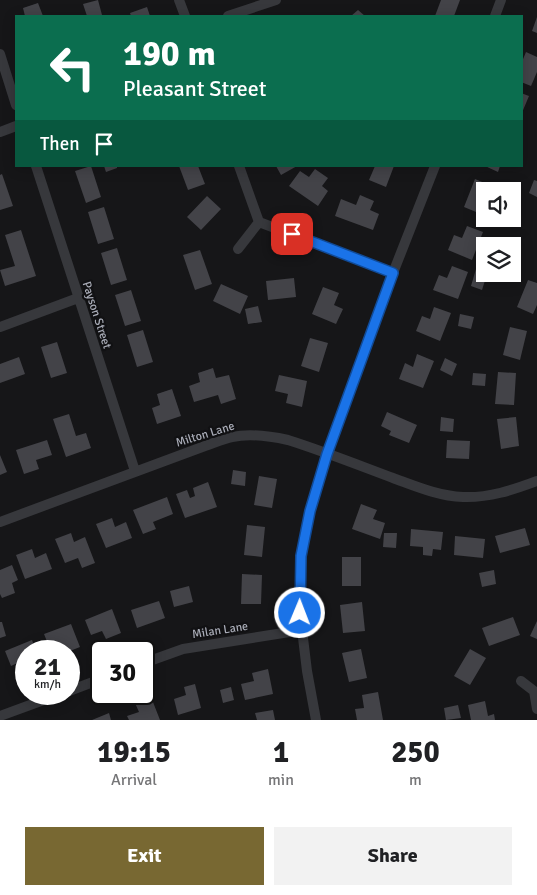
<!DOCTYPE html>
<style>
:root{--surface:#fff;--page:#f2f2f2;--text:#202124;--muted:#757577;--accent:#786832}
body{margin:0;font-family:Signika,sans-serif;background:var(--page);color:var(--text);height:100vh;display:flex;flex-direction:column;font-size:19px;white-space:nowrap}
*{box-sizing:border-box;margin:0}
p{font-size:16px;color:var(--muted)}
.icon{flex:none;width:28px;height:28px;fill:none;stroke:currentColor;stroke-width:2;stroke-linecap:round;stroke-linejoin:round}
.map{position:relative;height:720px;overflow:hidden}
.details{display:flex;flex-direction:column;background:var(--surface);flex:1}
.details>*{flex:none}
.top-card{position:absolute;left:15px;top:15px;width:508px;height:152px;border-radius:0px;box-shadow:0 2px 12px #0003;background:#0b6e4f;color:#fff;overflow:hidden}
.tools{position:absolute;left:476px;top:182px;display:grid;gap:10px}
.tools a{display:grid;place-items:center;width:45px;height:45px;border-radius:0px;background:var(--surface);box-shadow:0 2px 12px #0003;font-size:25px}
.speed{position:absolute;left:15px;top:640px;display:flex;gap:10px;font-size:25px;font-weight:700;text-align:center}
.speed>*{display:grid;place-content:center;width:65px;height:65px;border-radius:50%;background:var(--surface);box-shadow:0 2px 12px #0003;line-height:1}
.speed small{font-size:12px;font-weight:400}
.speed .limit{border:2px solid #111;border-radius:8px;background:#fff;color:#111}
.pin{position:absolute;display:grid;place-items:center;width:42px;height:42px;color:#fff;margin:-21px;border-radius:10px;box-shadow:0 2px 8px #0006}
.me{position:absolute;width:55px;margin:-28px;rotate:1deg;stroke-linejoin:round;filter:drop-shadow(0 0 4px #0008)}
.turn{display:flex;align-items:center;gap:18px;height:105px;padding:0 25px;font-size:22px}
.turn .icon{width:65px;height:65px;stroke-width:2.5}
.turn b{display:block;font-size:35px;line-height:42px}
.then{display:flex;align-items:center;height:48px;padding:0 25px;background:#0003;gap:10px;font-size:19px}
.eta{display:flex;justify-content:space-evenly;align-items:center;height:85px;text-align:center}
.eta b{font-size:30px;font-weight:800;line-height:35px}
.action{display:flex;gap:10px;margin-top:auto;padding:10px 25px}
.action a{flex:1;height:58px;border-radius:0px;background:var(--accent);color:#fff;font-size:20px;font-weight:800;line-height:58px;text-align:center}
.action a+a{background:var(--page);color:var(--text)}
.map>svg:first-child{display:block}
.building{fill:#434348}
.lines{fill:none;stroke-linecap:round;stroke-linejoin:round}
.minor{stroke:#37383c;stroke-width:10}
.route-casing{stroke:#114b97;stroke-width:12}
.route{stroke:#1a73e8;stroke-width:9}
.labels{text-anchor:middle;stroke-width:4.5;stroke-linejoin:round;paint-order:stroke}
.street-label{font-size:12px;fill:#a9acb7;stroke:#111113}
</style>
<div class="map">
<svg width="537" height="720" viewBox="0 0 537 720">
<rect width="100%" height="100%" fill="#161618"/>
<path class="building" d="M 98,0 L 102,15 L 98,16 L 87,16 L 83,4 Z
M 441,0 L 460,0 L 454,16 L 435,16 Z
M 38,3 L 43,16 L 25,16 L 23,8 Z
M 147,7 L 150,16 L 131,16 L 130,13 Z
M 358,10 L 365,16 L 351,16 Z
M 537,17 L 537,33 L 532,31 Z
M 526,52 L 537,57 L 537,72 L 531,86 L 521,82 L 521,64 Z
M 521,93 L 529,96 L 521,115 Z
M 91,166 L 101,197 L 86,203 L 75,171 Z
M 104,166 L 117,166 L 117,168 L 106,172 Z
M 179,166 L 198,166 L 205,184 L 188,190 Z
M 276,166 L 297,166 L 281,175 Z
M 375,166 L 394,166 L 386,187 L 369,180 Z
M 485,166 L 500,166 L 498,172 Z
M 315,169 L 328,178 L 322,186 L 328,191 L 318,206 L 289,186 L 300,171 L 309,177 Z
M 2,174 L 13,206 L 0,210 L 0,175 Z
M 475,179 L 492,186 L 489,191 L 485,191 L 485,203 L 481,214 L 464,207 Z
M 534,180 L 537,181 L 537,197 L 529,193 Z
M 360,195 L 374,201 L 370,210 L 379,214 L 373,230 L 335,216 L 341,199 L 356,205 Z
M 207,196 L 221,209 L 201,230 L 187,217 Z
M 104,207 L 114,239 L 98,244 L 88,212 Z
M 467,226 L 483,232 L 472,260 L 448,250 L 454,235 L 462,238 Z
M 21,230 L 36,276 L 5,286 L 0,270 L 15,266 L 5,235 Z
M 117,248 L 127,280 L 111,285 L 101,253 Z
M 200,250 L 212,284 L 195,290 L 183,255 Z
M 452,266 L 468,272 L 458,299 L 433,290 L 439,275 L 447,278 Z
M 476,269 L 485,272 L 485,274 L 487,274 L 482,290 L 471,286 Z
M 294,278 L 296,297 L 268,300 L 266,281 Z
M 528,280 L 537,283 L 537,305 L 533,314 L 517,307 Z
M 221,284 L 248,296 L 240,314 L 213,301 Z
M 323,287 L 339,293 L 334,305 L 343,309 L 336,324 L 312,314 Z
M 131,290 L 141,321 L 125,326 L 115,295 Z
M 258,306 L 262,322 L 248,324 L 245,309 Z
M 434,307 L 451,313 L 440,341 L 416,331 L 422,316 L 430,319 Z
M 460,314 L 474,317 L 471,329 L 458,326 Z
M 510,327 L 527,331 L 520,360 L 503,355 Z
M 143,330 L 153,362 L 137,367 L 127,335 Z
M 310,338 L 328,343 L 319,372 L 301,366 Z
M 57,342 L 67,373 L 51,378 L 41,347 Z
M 417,354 L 434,361 L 423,388 L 399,379 L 405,363 L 413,367 Z
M 19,357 L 25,374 L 0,383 L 0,364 Z
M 445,358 L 457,364 L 452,376 L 440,370 Z
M 213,368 L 216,378 L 229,375 L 236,399 L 221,404 L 218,395 L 194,402 L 189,386 L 200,382 L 198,373 Z
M 498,372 L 516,373 L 514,405 L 495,404 Z
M 473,373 L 486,374 L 485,386 L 472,385 Z
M 279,375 L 307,381 L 302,407 L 286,403 L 288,394 L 275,391 Z
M 172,389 L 181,416 L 157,424 L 152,408 L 160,405 L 157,394 Z
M 387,412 L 417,425 L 409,443 L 389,435 L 391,431 L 381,426 Z
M 69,414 L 76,436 L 86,433 L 91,448 L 66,457 L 53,419 Z
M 441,417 L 454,419 L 453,432 L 440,431 Z
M 516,417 L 519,446 L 501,449 L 497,419 Z
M 47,440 L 52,455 L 36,460 L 39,469 L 24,474 L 16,450 Z
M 447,440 L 470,441 L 469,459 L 446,458 Z
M 0,455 L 7,472 L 0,475 Z
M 233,470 L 246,472 L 245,486 L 231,484 Z
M 259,476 L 277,479 L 272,508 L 254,505 Z
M 208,482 L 217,507 L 185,518 L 176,494 L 187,490 L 190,498 L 195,496 L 193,488 Z
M 167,497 L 173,514 L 153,522 L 156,529 L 143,534 L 133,510 Z
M 361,504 L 377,510 L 373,519 L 385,523 L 380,539 L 352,529 Z
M 112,518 L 115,527 L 126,522 L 132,538 L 106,548 L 96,524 Z
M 247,525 L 265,527 L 262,557 L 244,555 Z
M 525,528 L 530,545 L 500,553 L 495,536 Z
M 411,529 L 443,532 L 441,550 L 433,549 L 432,556 L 423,555 L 423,547 L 410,546 Z
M 71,533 L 74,542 L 85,537 L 95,563 L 82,568 L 78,558 L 65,563 L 55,539 Z
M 384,533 L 397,533 L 396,548 L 383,547 Z
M 455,536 L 485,539 L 483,558 L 454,555 Z
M 32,549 L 35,558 L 46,553 L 52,569 L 25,579 L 16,555 Z
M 342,557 L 361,557 L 361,586 L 342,586 Z
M 12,565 L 18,580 L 12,583 L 15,593 L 2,598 L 0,594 L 0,570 Z
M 494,570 L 496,584 L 482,587 L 479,573 Z
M 242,574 L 262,575 L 261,604 L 241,604 Z
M 189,586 L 193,602 L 174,607 L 170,591 Z
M 159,601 L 165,618 L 137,628 L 131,610 Z
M 362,602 L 365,631 L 343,633 L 340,605 Z
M 112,609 L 121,633 L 106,639 L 102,631 L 91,635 L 85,620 Z
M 513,617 L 520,635 L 489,646 L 482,628 Z
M 537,621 L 537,639 L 530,636 Z
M 0,622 L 2,622 L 6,636 L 0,638 Z
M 71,624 L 80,647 L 70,651 L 64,651 L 62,645 L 50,649 L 44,634 Z
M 32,640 L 36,651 L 26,651 L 26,672 L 22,661 L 11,666 L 5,651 Z
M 361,649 L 367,678 L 349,682 L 342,653 Z
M 470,649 L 486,658 L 470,685 L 454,676 Z
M 268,669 L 273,694 L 245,700 L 241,684 L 254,681 L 252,673 Z
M 195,684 L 201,708 L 178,715 L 174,699 L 186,695 L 184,687 Z
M 231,687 L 234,700 L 223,703 L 220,690 Z
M 378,692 L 383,720 L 357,720 L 355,709 L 364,708 L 362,695 Z
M 151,697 L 160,720 L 129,720 L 127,716 L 139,712 L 135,703 Z
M 485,701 L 488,716 L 494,714 L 495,720 L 471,720 L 468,705 Z
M 458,705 L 461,718 L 446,720 L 444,708 Z
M 273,710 L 275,720 L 257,720 L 255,713 Z
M 109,713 L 111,720 L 92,720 Z"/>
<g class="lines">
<path class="minor" d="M 179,0 L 185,16
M 228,16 L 276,0
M 495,16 L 501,0
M 0,54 L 16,105
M 0,132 L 16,126
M 36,166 L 135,471
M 239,166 L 259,222 L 393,273
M 238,249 L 259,222
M 0,327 L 78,298
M 0,522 L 205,446 C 214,443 223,439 232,437 C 251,433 270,436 288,440 C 323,451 358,465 393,478 C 415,486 438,496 463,497 C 489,498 513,490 537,481
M 144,663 L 183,649 L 302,630
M 521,681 L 534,691 L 537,709
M 69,691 L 101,679
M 0,716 L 60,694
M 316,720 L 307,671 L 300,613 L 301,556 L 310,511 L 327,454 L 393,273 L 435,166"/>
</g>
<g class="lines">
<g class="route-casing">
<path id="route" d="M 292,234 L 393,273 L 327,454 L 310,511 L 301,556 L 300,613"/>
</g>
<use href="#route" class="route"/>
</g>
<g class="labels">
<g class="street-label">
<text transform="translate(97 315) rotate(72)" y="4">Payson Street</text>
<text transform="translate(205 434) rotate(-17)" y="4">Milton Lane</text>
<text transform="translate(220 630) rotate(-9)" y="4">Milan Lane</text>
</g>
</g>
</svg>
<div class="tools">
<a><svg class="icon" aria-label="sound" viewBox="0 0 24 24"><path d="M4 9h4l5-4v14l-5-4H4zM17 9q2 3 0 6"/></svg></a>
<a><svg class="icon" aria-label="layers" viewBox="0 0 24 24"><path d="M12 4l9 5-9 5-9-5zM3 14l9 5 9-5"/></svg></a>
</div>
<div class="speed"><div>21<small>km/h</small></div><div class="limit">30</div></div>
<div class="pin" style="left:292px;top:234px;background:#d93025"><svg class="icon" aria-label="arrive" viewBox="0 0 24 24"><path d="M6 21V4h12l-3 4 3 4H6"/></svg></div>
<svg class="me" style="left:300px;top:613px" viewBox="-20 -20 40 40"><circle r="17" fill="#1a73e8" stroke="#fff" stroke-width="3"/><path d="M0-11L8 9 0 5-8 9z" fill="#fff"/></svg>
<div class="top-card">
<div class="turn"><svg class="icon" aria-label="left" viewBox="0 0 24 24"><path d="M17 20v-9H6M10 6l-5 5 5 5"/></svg><div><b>190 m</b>Pleasant Street</div></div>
<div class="then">Then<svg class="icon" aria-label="arrive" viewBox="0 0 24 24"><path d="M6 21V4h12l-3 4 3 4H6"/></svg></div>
</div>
</div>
<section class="details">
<div class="eta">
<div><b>19:15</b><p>Arrival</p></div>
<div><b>1</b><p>min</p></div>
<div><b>250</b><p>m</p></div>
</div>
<div class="action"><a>Exit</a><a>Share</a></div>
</section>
